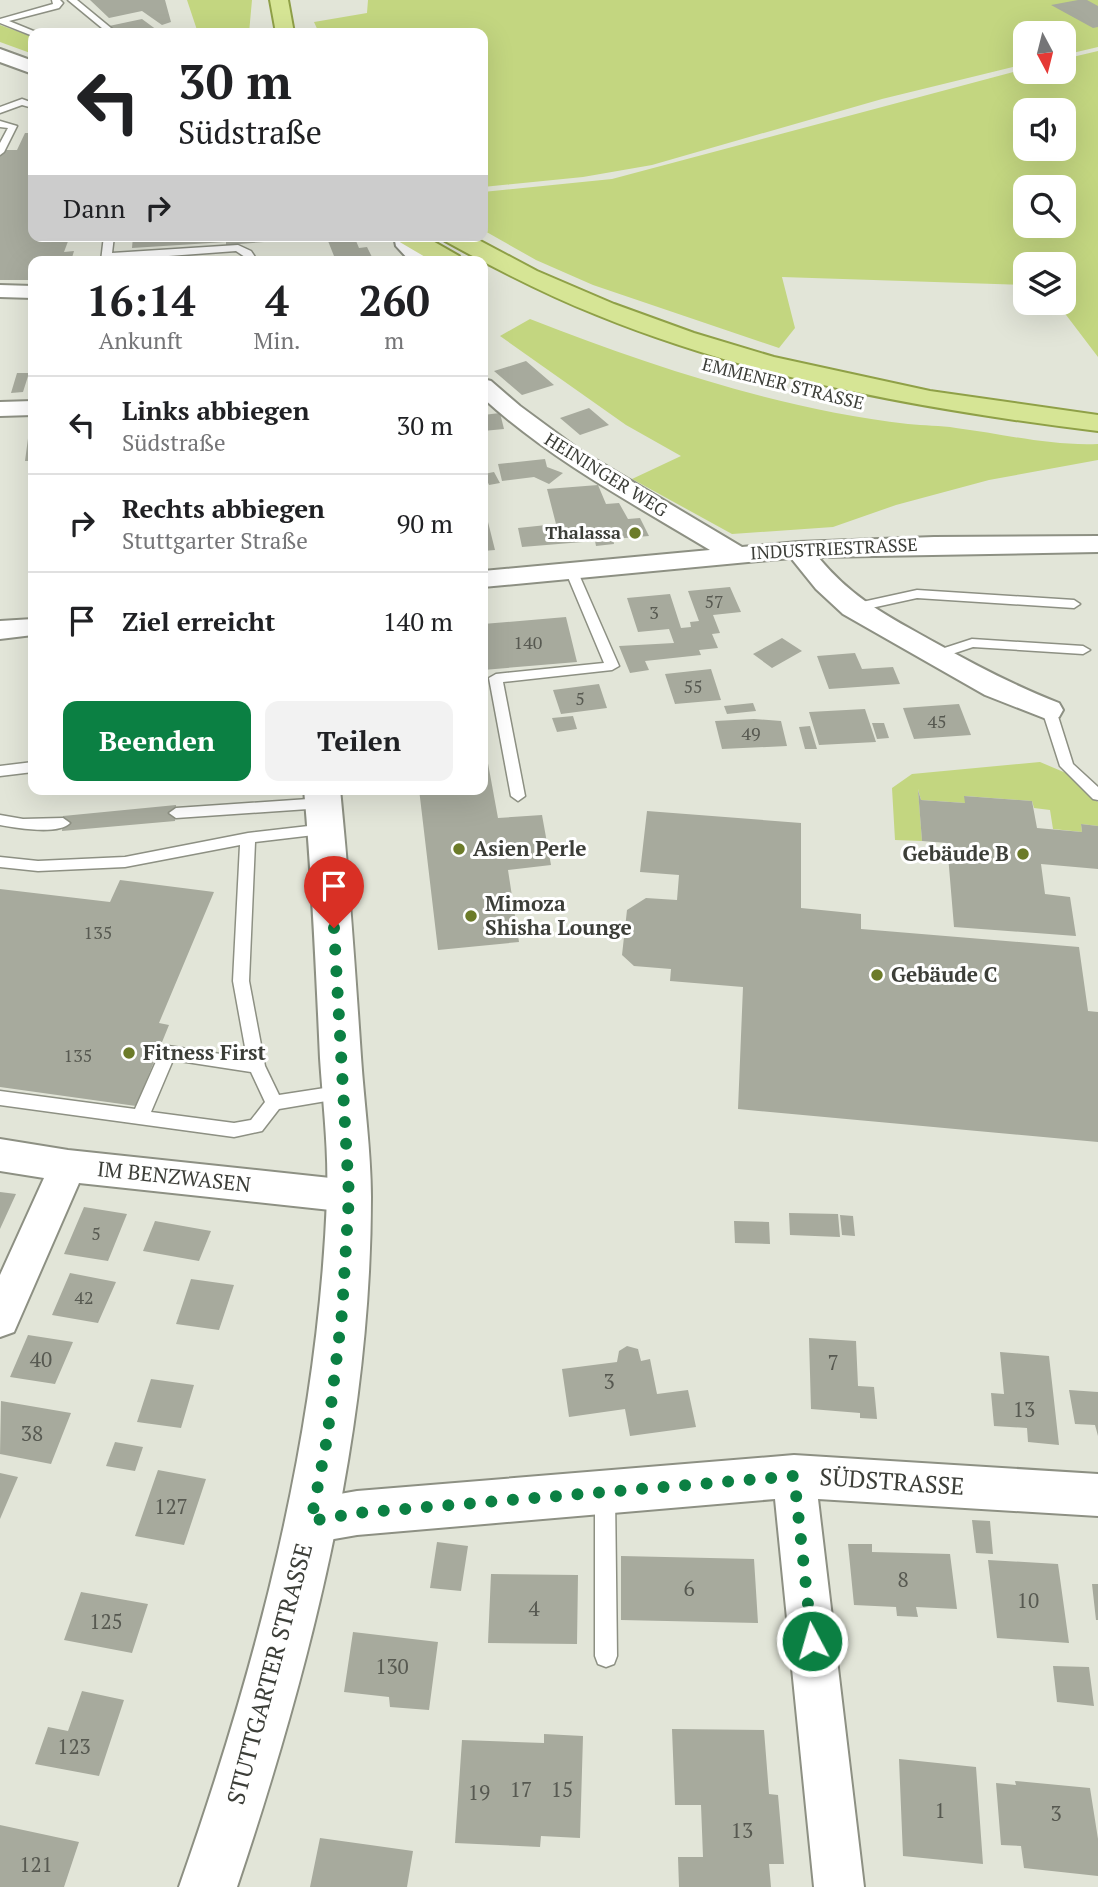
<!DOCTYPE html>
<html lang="de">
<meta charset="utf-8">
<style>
:root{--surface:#fff;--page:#f2f2f2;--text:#202124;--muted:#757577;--line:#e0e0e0;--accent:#0b8043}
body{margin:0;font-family:"PT Serif",serif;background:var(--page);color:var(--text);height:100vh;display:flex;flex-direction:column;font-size:26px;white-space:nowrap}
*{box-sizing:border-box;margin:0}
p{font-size:23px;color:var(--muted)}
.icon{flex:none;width:38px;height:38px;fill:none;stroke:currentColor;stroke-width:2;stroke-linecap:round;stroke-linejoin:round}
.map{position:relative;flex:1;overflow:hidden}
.drawer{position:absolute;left:28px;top:256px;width:460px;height:539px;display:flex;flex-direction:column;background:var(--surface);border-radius:14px;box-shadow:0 7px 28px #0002}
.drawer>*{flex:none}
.top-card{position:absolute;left:28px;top:28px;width:460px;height:214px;border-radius:14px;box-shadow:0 7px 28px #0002;background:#fff;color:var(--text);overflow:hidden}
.needle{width:46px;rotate:173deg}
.fabs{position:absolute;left:1013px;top:21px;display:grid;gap:14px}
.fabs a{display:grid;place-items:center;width:63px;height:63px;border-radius:14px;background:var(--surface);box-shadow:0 7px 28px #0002;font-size:35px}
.pin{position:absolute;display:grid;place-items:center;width:60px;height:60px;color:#fff;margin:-72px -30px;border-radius:50% 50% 50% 0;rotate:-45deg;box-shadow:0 0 7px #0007}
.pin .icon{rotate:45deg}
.me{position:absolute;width:77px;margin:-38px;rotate:354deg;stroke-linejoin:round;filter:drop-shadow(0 0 5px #0008)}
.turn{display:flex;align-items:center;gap:24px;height:147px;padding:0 35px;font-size:32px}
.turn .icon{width:91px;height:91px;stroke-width:2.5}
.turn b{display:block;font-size:49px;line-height:60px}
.then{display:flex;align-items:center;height:66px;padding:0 35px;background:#0003;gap:14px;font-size:26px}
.eta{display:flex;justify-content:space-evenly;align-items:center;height:119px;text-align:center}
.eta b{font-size:42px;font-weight:700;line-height:49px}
.action{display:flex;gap:14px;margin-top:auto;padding:14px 35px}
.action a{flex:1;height:80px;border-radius:14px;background:var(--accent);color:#fff;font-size:28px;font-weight:700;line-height:80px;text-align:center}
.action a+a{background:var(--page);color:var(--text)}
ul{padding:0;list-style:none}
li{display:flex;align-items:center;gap:21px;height:98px;padding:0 35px;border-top:2px solid var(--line)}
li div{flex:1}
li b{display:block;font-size:26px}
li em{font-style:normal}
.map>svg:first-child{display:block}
.green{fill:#c3d680;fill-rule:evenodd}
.building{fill:#a7aa9d}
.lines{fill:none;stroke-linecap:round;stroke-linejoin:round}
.lane-casing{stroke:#8d9083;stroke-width:3}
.street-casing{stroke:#8d9083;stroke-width:4}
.secondary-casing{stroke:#8d9083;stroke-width:4}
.primary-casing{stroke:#8fa047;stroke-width:4}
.lane{fill:#fff;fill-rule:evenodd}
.street{fill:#fff;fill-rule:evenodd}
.secondary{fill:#fff;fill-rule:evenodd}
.primary{fill:#d6e595;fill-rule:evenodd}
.route{stroke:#0b8043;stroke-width:12;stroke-dasharray:0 21.6}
.poi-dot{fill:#6c7b29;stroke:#fff;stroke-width:2.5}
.labels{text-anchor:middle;stroke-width:6;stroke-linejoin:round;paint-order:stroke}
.far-street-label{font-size:18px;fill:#3c3e38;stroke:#fff}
.far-poi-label{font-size:18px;font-weight:bold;fill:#3c3e38;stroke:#fff;text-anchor:end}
.number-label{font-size:18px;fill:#575951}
.poi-label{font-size:21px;font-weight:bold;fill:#3c3e38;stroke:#fff;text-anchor:start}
.street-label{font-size:21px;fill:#3c3e38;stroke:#fff}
.near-number-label{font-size:21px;fill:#575951}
.near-street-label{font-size:24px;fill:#3c3e38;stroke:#fff}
</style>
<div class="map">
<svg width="1098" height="1887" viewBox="0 0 1098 1887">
<rect width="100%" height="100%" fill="#e2e5d8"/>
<path class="green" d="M 187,0 L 252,0 L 249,33 L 198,33 Z
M 368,0 L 1098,0 L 1098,47 L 1064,55 L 1064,33 L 1026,33 L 1025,64 L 882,99 L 652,165 L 583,177 L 483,187 L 483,33 L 319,33 L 314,22 L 367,13 Z
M 0,25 L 33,37 L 33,54 L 0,42 Z
M 1098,51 L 1098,357 L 1057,303 L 1064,303 L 1064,264 L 1026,264 L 1025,285 L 782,277 L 795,328 L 779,348 L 593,285 L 536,260 L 483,230 L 483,192 L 612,179 L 1025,69 L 1026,72 L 1064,72 L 1064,59 ZM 1026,110 L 1064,110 L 1064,149 L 1026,149 ZM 1026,187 L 1064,187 L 1064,226 L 1026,226 Z
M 530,319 C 651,366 779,409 908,424 C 924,426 940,425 956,428 C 1004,434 1049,446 1098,444 L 1098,460 L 989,480 L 896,505 L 833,527 L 732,534 L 632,479 L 681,456 L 626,425 L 500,336 Z
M 1040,762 L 1066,773 L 1098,802 L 1098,826 L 1081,824 L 1082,832 L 1053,829 L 1050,810 L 1034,808 L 1032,801 L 965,796 L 965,803 L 921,800 L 918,789 L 922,841 L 895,840 L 892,788 L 912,774 Z"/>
<path class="building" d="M 90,0 L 165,0 L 171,22 L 162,25 L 142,11 L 109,18 Z
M 1078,0 L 1087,0 L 1098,6 L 1098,27 L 1093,28 L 1051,5 Z
M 142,19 L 161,33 L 118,33 L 109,26 Z
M 25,133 L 33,133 L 33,236 L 70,236 L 64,252 L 74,251 L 71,261 L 33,261 L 33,280 L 0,280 L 0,150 L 17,150 Z
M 133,236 L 264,236 L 264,242 L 226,245 L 226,242 L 132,248 Z
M 326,236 L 354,236 L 359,248 L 367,247 L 373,259 L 336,261 Z
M 526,361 L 554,385 L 522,395 L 494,371 Z
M 17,373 L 29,373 L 23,392 L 11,393 Z
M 589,408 L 609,425 L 580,435 L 560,418 Z
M 500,413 L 504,429 L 483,431 L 483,415 Z
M 29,431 L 33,431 L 33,461 L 25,461 Z
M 545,459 L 547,467 L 563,473 L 549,484 L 534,477 L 502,481 L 498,464 Z
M 494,472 L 500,483 L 489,485 L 484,474 Z
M 598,485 L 606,504 L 619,503 L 628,519 L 640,518 L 649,536 L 613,539 L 614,544 L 596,546 L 595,541 L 522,547 L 518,528 L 556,524 L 547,489 Z
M 483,522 L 488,522 L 495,550 L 483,551 Z
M 730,587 L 741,612 L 713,615 L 720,633 L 712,634 L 718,648 L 699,650 L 701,655 L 645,661 L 649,670 L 630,673 L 619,646 L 674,643 L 669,629 L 638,632 L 627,598 L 670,594 L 681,628 L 691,627 L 690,622 L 699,621 L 688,591 Z
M 566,617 L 577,662 L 483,670 L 483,624 Z
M 782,638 L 802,651 L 772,668 L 753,654 Z
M 855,653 L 862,669 L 893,667 L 900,684 L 829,689 L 817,656 Z
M 711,669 L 721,700 L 675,704 L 665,674 Z
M 599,684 L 607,708 L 561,714 L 553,690 Z
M 753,703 L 756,711 L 727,714 L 724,706 Z
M 959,704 L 971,735 L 914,739 L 903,708 Z
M 865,709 L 876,742 L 819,745 L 809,712 Z
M 573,716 L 577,729 L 557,732 L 552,718 Z
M 754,719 L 781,721 L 787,746 L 722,749 L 715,721 Z
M 872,723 L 884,723 L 889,738 L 877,739 Z
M 810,726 L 817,749 L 805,749 L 799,727 Z
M 483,736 L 498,818 L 542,815 L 551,865 L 508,870 L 519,942 L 438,950 L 419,789 L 483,789 Z
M 918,790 L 921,800 L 965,803 L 964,796 L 1032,801 L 1037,828 L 1082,832 L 1081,824 L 1098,826 L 1098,869 L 1041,864 L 1045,894 L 1070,897 L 1076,936 L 954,927 L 947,843 L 922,841 Z
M 176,805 L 175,821 L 62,831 L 63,816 Z
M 647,811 L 801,823 L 801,908 L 861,914 L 861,929 L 1079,947 L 1088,1011 L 1098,1012 L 1098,1142 L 738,1109 L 743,987 L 670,981 L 671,969 L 634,966 L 622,955 L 627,910 L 646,898 L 677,900 L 679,875 L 640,872 Z
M 120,880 L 214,892 L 159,1023 L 169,1025 L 136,1106 L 0,1087 L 0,889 L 110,902 Z
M 0,1192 L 16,1194 L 0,1229 Z
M 84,1207 L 127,1214 L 108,1261 L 64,1254 Z
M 789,1213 L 838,1214 L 840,1237 L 790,1235 Z
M 840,1215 L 853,1216 L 855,1236 L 842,1235 Z
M 155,1221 L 211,1231 L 199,1261 L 143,1251 Z
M 734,1221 L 769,1222 L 770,1244 L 735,1243 Z
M 70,1273 L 116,1282 L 98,1323 L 52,1315 Z
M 191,1279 L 234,1285 L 219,1330 L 176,1324 Z
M 28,1335 L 73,1342 L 55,1384 L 10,1377 Z
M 809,1338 L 856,1341 L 858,1386 L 874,1387 L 877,1419 L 860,1418 L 860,1413 L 811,1409 Z
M 627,1346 L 638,1349 L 641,1361 L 650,1359 L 657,1394 L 688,1390 L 696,1427 L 630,1436 L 625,1409 L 569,1417 L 562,1369 L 617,1362 L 619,1351 Z
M 1000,1352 L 1049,1356 L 1059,1445 L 1028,1442 L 1027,1428 L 994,1426 L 991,1393 L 1004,1394 Z
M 151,1379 L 194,1385 L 181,1428 L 137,1422 Z
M 1069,1390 L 1098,1392 L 1098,1436 L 1095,1425 L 1075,1424 Z
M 1,1401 L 71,1413 L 51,1464 L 0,1454 Z
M 115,1442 L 143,1447 L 135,1471 L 106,1466 Z
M 158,1470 L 206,1479 L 184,1545 L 135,1536 Z
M 0,1473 L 18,1477 L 0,1519 Z
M 972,1520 L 990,1521 L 993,1554 L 976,1553 Z
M 437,1542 L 468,1546 L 461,1591 L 430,1588 Z
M 848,1544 L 872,1544 L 872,1552 L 950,1554 L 957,1609 L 916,1607 L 918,1617 L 897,1616 L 896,1607 L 854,1605 Z
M 621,1556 L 754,1559 L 758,1623 L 621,1620 Z
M 988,1560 L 1058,1564 L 1069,1643 L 997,1638 Z
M 491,1574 L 578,1575 L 577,1644 L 488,1643 Z
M 1092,1584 L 1098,1584 L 1098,1620 L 1096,1620 Z
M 81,1592 L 148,1604 L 132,1653 L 64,1640 Z
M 353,1632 L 438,1642 L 429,1710 L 390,1707 L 389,1697 L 344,1692 Z
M 1053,1666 L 1089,1667 L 1094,1706 L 1057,1702 Z
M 82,1691 L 124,1700 L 99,1776 L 35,1764 L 48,1727 L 68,1731 Z
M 672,1729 L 764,1730 L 769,1794 L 778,1795 L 784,1864 L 769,1864 L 771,1887 L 679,1887 L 678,1857 L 703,1857 L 701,1805 L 675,1805 Z
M 544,1734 L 583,1736 L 580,1838 L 541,1836 L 540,1847 L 455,1843 L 462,1740 L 544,1743 Z
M 899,1759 L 976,1767 L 983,1864 L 903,1856 Z
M 1015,1781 L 1090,1788 L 1098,1839 L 1098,1876 L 1024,1868 L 1021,1846 L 1001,1845 L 996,1783 L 1016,1785 Z
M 0,1825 L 79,1842 L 64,1887 L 0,1887 Z
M 320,1838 L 413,1851 L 407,1887 L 310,1887 Z"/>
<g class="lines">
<g class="lane-casing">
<path id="lane" d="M 52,0 L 60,0 L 63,3 L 59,8 L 9,21 L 36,32 L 33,36 L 0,23 L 0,19 L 53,4 Z
M 68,0 L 77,0 L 117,33 L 108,33 Z
M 22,99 L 33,103 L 33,108 L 22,105 L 0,113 L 0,107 Z
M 0,121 L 17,126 L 4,152 L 0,155 L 0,143 L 8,128 L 0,127 Z
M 104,236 L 114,236 L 112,253 L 238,245 L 251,251 L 255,257 L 252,261 L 241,261 L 245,257 L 236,251 L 101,261 Z
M 571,566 L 577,570 L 619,666 L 612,670 L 503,682 L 525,796 L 518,801 L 511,796 L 489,678 L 496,674 L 604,663 L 565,570 Z
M 917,590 L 1074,600 L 1080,604 L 1074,608 L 917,598 L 853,612 L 847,608 L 853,604 Z
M 972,639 L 1083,646 L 1090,650 L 1083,654 L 973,647 L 934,660 L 927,656 L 929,653 Z
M 1049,705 L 1056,710 L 1073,764 L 1098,787 L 1098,800 L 1093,799 L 1060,766 L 1042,710 Z
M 33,762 L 33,772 L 0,776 L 0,766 Z
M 323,798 L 330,803 L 323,808 L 176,818 L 169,813 L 176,808 Z
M 0,815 L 23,819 L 63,818 L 70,823 C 59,835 16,828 0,825 Z
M 326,824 L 333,829 L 331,833 L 255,842 L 249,981 L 265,1066 L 279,1095 L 344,1085 L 350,1087 L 353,1092 L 350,1097 L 279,1109 L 262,1131 L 234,1137 L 0,1105 L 0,1091 L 135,1109 L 162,1048 L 168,1046 L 247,1058 L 233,981 L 240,845 L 125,867 L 38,871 L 0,867 L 0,857 L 38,861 L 125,857 L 248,833 ZM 173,1060 L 251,1072 L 265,1102 L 251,1120 L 234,1123 L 151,1112 Z
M 605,1484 L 612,1487 L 615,1494 L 617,1656 L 614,1664 L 606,1667 L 598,1664 L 595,1656 L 595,1494 L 598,1487 Z"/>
</g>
<g class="street-casing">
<path id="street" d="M 0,285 L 33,286 L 33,298 L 0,297 Z
M 483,379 L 491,381 L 520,406 L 581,451 L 742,547 L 798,542 L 934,537 L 1098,536 L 1098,552 L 818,557 C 854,600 886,615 934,642 C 975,665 1015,686 1059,703 L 1063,710 L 1059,717 L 1049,720 L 985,695 L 843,614 L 816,589 L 791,558 L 483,587 L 483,571 L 710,550 C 632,503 551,460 483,398 Z
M 33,401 L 33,415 L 0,416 L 0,402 Z
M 33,619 L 33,635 L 0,639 L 0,621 Z
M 0,1139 L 68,1150 L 349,1180 L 362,1184 L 368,1196 L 362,1208 L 349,1212 L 79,1183 L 14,1332 L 0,1337 L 0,1275 L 44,1178 L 0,1171 Z
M 794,1455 L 1098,1474 L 1098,1516 L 818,1499 L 864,1887 L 814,1887 L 775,1499 L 357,1535 L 311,1543 L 296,1536 L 289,1521 L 296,1506 L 311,1499 L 357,1491 Z"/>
</g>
<g class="secondary-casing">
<path id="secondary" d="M 0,49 L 33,61 L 33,74 L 0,62 Z
M 394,236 L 418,236 L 419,244 L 436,261 L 410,261 L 396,246 Z
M 304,789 L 340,789 C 349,878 355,968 361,1057 C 364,1103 371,1151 371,1197 C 371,1432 311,1666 237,1887 L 179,1887 C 257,1665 318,1435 327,1198 C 329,1152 323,1104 320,1058 C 316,968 312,879 304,789 Z"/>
</g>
<g class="primary-casing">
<path id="primary" d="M 270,0 L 288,0 L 294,33 L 276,33 Z
M 394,236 L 424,236 L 459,256 L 462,261 L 432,261 L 398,241 Z
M 441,236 L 471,236 L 537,271 L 614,304 L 694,333 L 774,357 L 930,391 L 1098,415 L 1098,431 C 927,410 757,380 597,315 C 544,294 494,268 445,241 Z"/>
</g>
<use href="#lane" class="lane"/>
<use href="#street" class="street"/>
<use href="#secondary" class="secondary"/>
<use href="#primary" class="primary"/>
</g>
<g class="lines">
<path class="route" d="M 334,928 L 349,1196 L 342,1313 L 327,1439 L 311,1521 L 357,1513 L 794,1476 L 812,1641"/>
</g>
<g class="poi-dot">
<circle cx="635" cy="533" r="7"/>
<circle cx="459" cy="849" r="7"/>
<circle cx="1023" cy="854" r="7"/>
<circle cx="471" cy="916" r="7"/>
<circle cx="877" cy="975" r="7"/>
<circle cx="129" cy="1053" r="7"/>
</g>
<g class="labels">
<g class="far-street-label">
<text transform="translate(783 384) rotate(14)" y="6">EMMENER STRASSE</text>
<text transform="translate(606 475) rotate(32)" y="6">HEININGER WEG</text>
<text transform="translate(834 549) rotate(-3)" y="6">INDUSTRIESTRASSE</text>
</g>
<g class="far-poi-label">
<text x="621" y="539">Thalassa</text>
</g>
<g class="number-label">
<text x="714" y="608">57</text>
<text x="654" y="619">3</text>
<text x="528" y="649">140</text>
<text x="693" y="693">55</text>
<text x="580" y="705">5</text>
<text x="937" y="728">45</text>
<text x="751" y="740">49</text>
<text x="98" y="939">135</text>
<text x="78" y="1062">135</text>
<text x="96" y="1240">5</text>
<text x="84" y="1304">42</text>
</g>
<g class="poi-label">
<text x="473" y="856">Asien Perle</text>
<text x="1009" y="861" text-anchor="end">Gebäude B</text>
<text x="485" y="911">Mimoza<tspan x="485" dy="24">Shisha Lounge</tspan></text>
<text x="891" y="982">Gebäude C</text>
<text x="143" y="1060">Fitness First</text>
</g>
<g class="street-label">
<text transform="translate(174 1177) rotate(6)" y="7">IM BENZWASEN</text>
</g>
<g class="near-number-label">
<text x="41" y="1367">40</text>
<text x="833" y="1370">7</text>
<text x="609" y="1389">3</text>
<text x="1024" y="1417">13</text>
<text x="32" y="1441">38</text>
<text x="171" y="1514">127</text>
<text x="903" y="1587">8</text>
<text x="689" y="1596">6</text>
<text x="1028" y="1608">10</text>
<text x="534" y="1616">4</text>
<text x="106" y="1629">125</text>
<text x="392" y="1674">130</text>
<text x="74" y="1754">123</text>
<text x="521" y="1797">17</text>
<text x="562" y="1797">15</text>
<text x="479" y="1800">19</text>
<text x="940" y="1818">1</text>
<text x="1056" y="1821">3</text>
<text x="742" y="1838">13</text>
<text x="36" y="1872">121</text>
</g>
<g class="near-street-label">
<text transform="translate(892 1482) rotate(4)" y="8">SÜDSTRASSE</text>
<text transform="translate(270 1674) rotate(-75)" y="8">STUTTGARTER STRASSE</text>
</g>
</g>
</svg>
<div class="fabs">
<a><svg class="needle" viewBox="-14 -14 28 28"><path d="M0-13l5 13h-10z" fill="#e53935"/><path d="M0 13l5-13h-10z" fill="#757577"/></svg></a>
<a><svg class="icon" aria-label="sound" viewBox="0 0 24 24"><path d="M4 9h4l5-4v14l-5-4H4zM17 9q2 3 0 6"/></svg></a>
<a><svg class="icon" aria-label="search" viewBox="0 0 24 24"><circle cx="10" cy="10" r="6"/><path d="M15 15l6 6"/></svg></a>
<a><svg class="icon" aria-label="layers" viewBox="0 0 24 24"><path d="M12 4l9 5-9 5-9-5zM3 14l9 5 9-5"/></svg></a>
</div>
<div class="pin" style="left:334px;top:928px;background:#d93025"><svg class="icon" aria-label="arrive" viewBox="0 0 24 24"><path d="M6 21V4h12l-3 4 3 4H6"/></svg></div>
<svg class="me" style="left:812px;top:1641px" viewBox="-20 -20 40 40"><circle r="17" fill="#0b8043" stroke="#fff" stroke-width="3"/><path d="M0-11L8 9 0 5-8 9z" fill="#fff"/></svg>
<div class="top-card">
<div class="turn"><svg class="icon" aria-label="left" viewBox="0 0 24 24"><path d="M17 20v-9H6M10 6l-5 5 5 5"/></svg><div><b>30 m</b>Südstraße</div></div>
<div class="then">Dann<svg class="icon" aria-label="right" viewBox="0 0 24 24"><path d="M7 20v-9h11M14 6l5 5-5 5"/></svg></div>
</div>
<section class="drawer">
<div class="eta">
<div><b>16:14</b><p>Ankunft</p></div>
<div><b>4</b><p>Min.</p></div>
<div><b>260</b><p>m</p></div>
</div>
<ul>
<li><svg class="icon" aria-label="left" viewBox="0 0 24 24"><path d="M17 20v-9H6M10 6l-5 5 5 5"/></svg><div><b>Links abbiegen</b><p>Südstraße</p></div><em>30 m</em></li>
<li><svg class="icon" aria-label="right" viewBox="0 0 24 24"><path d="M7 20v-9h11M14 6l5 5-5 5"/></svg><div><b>Rechts abbiegen</b><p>Stuttgarter Straße</p></div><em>90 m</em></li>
<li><svg class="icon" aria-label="arrive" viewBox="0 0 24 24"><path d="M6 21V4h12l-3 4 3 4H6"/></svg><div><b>Ziel erreicht</b></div><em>140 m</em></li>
</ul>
<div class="action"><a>Beenden</a><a>Teilen</a></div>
</section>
</div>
